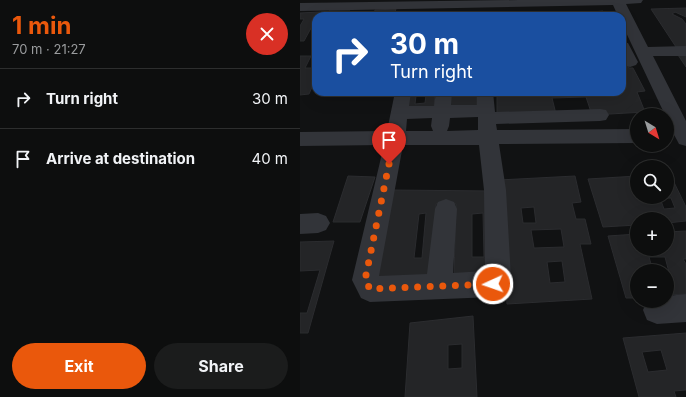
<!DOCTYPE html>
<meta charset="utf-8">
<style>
:root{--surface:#0d0e0e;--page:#1b1c1c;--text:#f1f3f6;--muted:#9a9c9e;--line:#2d2e2e;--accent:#ea580c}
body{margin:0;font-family:Inter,sans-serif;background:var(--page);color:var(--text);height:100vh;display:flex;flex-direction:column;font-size:15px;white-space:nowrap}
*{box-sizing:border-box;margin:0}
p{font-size:13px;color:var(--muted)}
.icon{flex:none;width:22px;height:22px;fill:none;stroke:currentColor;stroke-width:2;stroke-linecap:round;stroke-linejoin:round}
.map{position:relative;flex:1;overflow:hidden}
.panel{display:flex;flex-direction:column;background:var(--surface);width:300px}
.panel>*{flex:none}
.hud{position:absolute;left:12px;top:12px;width:314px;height:84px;border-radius:12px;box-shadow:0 4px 16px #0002,0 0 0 1px var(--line);background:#1a4fa0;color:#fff;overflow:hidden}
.needle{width:26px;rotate:142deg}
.tools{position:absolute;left:330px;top:108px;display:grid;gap:8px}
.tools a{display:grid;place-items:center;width:44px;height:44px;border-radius:50%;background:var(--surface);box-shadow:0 4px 16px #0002,0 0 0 1px var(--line);font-size:20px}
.pin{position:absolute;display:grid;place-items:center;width:34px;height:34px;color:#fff;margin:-41px -17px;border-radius:50% 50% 50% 0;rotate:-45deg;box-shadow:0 0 4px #0007}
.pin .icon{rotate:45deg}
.me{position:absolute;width:44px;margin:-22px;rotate:267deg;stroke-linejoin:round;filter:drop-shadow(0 0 3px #0008)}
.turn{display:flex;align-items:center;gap:14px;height:84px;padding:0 12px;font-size:18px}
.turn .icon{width:52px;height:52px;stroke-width:2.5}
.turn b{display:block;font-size:28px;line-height:34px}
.round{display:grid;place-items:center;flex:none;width:42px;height:42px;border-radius:21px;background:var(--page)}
.summary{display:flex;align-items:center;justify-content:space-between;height:68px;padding:0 12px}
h1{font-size:24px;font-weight:700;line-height:30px;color:var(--accent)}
.cta{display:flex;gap:8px;margin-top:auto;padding:8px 12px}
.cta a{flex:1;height:46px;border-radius:24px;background:var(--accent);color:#fff;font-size:16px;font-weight:700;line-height:46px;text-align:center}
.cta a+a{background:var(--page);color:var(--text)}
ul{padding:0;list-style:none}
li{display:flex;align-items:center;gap:12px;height:60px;padding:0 12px;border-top:1px solid var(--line)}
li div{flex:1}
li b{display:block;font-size:15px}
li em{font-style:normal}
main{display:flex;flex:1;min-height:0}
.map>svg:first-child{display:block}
.building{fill:#242527;stroke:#2b2c2f;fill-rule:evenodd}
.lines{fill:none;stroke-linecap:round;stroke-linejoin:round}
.minor{fill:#323439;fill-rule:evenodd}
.route{stroke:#ea580c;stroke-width:7;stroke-dasharray:0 12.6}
</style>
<main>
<section class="panel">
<div class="summary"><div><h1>1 min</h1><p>70 m · 21:27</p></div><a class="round" style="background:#d93025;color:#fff"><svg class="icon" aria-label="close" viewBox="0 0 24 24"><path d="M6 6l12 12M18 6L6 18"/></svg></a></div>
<ul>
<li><svg class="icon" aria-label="right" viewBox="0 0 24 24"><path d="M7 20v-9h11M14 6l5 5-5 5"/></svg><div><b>Turn right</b></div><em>30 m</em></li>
<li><svg class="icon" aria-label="arrive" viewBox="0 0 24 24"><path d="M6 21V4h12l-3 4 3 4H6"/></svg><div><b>Arrive at destination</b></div><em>40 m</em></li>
</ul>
<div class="cta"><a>Exit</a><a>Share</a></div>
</section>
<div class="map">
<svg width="386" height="397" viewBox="0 0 386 397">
<rect width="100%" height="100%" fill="#111213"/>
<path class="building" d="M 386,8 L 386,17 L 375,12 L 372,14 L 382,19 L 386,24 L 386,47 L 376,47 L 351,9 Z
M 96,9 L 94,14 L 117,14 L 116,16 L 73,16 L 75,10 Z
M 29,11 L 50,11 L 48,16 L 27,16 Z
M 303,11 L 303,15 L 310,15 L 311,16 L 284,16 L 283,13 Z
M 20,12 L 16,16 L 16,19 L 4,41 L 0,41 L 0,26 L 4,19 L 0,19 L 0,13 Z
M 274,13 L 275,16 L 238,16 L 238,15 Z
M 170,14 L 170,16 L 134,16 L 134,15 Z
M 322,54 L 329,68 L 333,68 L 345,91 L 337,92 L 345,112 L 292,115 L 286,97 L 252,98 L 256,114 L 197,116 L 197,95 L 233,94 L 232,92 L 322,92 Z
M 378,55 L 386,55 L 386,67 Z
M 0,56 L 11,56 L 5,68 L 16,68 L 16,78 L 9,94 L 0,95 Z
M 106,92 L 135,92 L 134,110 L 102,111 ZM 126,95 L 125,103 L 115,104 L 116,96 Z
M 150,92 L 177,92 L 177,109 L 149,109 Z
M 367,174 L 370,174 L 386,207 L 386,221 L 367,223 L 367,219 L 337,219 L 337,225 L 303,227 L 288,179 L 337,176 L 337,197 L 367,197 ZM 360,198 L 371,198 L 375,208 L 364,209 Z
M 48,176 L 75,177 L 60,222 L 33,222 Z
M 275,176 L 281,202 L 272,203 L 276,219 L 285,219 L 291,244 L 280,244 L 292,299 L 207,304 L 199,180 ZM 234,207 L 236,223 L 223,223 L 221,208 ZM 261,229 L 264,247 L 234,248 L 231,230 ZM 262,261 L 265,282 L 250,283 L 247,262 Z
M 91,190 L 191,191 L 195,274 L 154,276 L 156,204 L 136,204 L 131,278 L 76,278 ZM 126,213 L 122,258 L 114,258 L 119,214 ZM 183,213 L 184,257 L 172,257 L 172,214 Z
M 386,231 L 386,259 L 383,259 L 386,264 L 386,294 L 367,295 L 367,276 L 370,276 L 365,257 L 349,257 L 353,271 L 337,271 L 337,298 L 326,298 L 308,236 L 337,234 L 337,249 L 367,249 L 367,232 Z
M 34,241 L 8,333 L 0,333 L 0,313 L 7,313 L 20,270 L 0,271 L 0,242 Z
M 173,316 L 177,397 L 105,397 L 110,323 ZM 162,344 L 162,368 L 148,369 L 148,345 Z
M 386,333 L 386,390 L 374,391 L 376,397 L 339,397 L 323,338 ZM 361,350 L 367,370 L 348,372 L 342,352 Z"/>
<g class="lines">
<path class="minor" d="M 219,0 L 343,0 L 341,3 L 326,4 L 348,47 L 386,46 L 386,56 L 353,56 L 386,121 L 386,146 L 379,144 C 375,136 367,124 367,115 L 365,115 L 322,24 L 322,16 L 318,16 L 313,5 L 0,11 L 0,3 Z
M 322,42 L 328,43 L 338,62 L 336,65 L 330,67 L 324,65 L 322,62 Z
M 95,92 L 111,92 L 109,106 L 134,106 L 136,92 L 152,92 L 151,105 L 177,105 L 177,92 L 193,92 L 195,112 L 300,109 L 306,110 L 309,115 L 306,120 L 300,121 L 196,124 L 197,130 L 337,129 L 337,143 L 199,144 L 206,190 L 211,278 C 207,288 203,293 193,297 L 70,302 L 61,298 L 52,280 L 84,145 L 0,146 L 0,132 L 87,131 ZM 178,117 L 178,130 L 147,131 L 149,126 L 150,118 ZM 132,118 L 131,126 L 133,131 L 106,131 L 107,119 ZM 103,145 L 179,145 L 184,190 L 185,271 L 153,273 L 157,209 L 154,202 L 146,199 L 138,202 L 135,209 L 127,274 L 79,276 Z
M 18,213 L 26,216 L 30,223 L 26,230 L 18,233 L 0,234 L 0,214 Z
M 386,294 L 386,322 L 357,324 L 347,320 L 343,310 L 347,301 L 367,301 L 367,296 Z"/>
</g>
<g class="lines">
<path class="route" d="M 89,164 L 65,280 L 70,289 L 193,284"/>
</g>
</svg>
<div class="tools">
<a><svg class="needle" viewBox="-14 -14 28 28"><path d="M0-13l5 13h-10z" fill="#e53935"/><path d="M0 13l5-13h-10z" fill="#9a9c9e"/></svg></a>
<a><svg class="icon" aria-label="search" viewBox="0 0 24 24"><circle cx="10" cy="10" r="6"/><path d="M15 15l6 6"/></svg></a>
<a>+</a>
<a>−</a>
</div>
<div class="pin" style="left:89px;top:164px;background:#d93025"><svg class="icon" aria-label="arrive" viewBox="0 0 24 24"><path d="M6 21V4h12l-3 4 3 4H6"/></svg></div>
<svg class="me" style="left:193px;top:284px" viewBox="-20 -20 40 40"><circle r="17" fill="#ea580c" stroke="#fff" stroke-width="3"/><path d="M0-11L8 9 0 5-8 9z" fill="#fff"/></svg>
<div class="hud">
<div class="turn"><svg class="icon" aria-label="right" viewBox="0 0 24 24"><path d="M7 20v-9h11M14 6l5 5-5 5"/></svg><div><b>30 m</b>Turn right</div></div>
</div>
</div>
</main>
